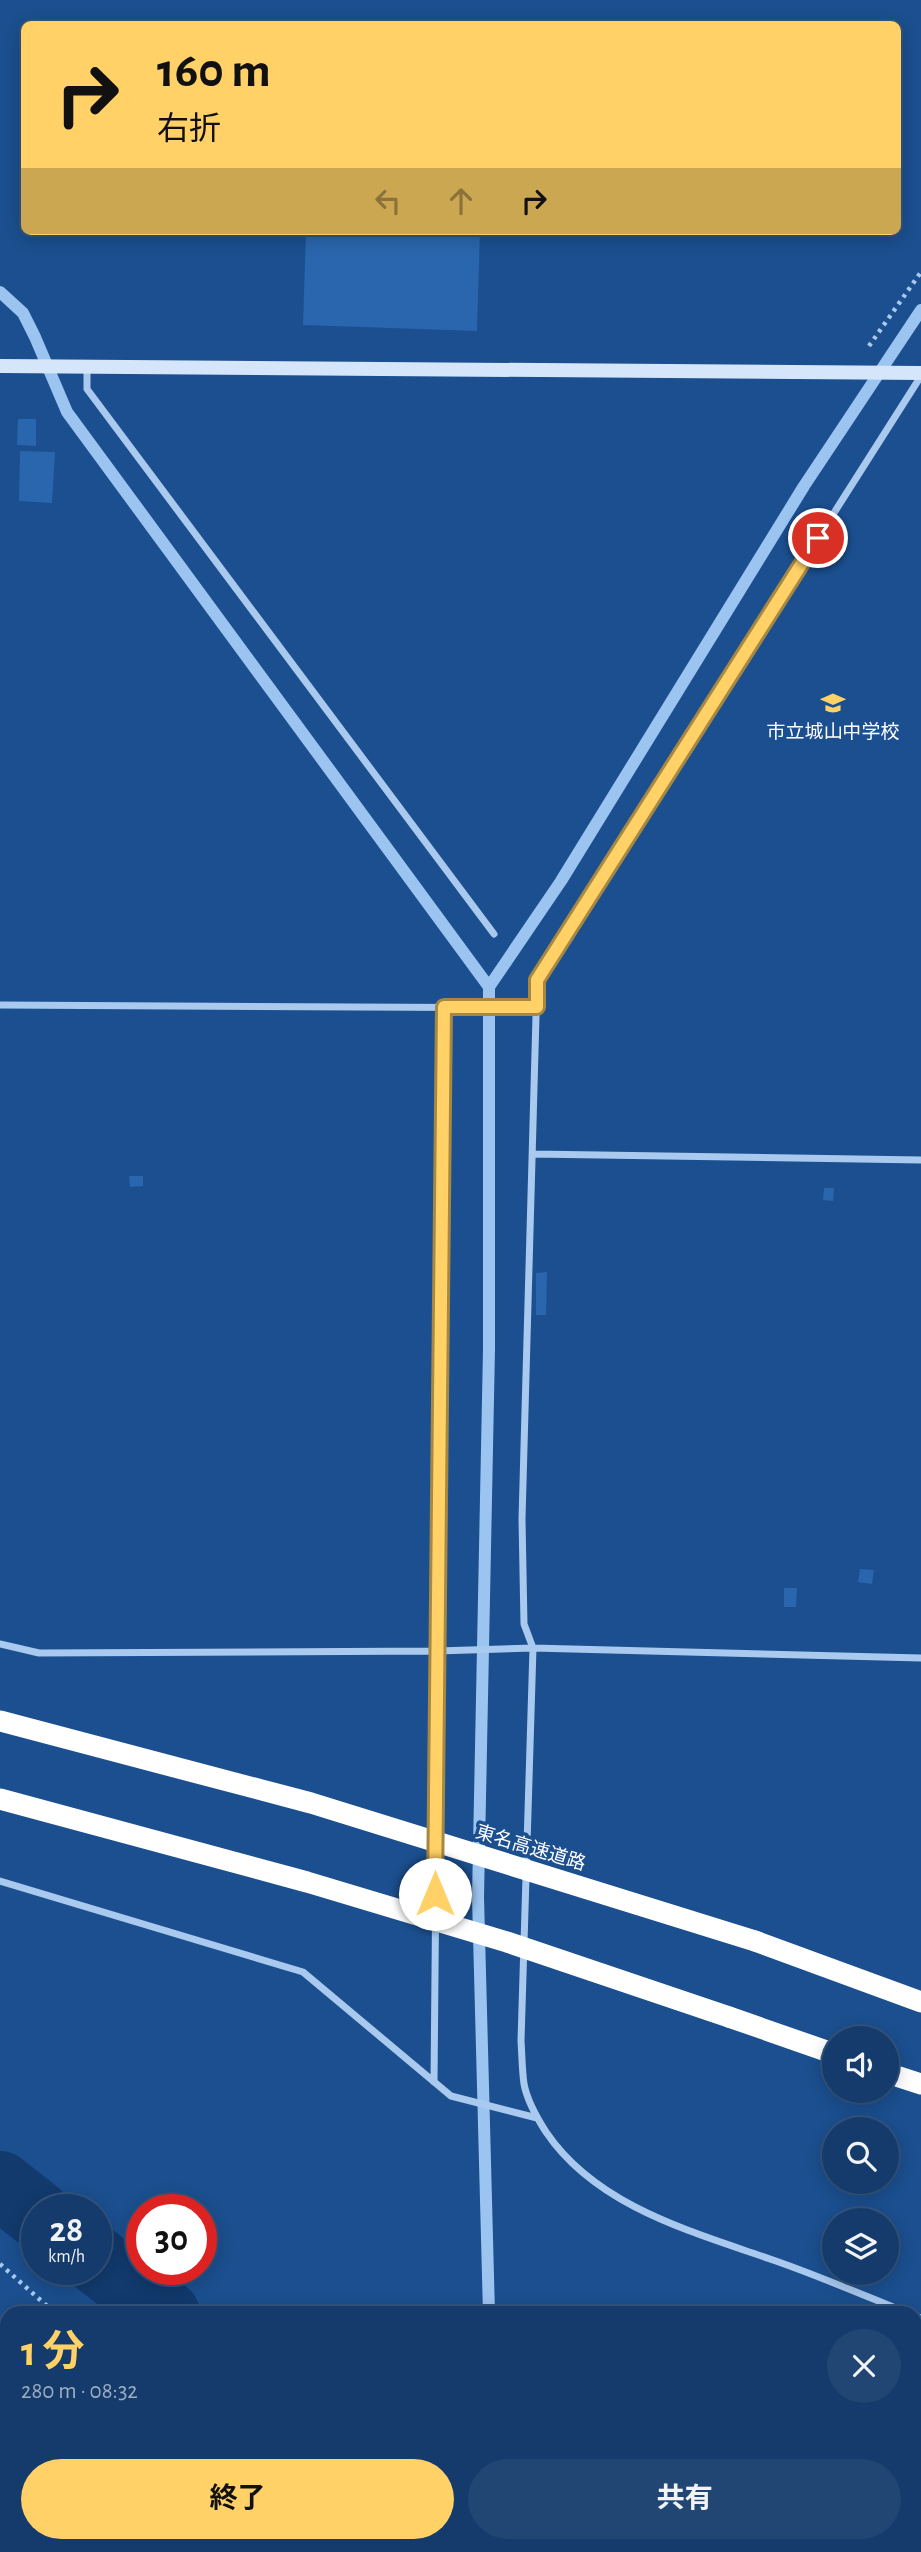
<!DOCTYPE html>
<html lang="ja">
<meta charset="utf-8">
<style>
:root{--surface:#143b6b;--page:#214673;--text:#f1f3f6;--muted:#9dadc1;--line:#33557e;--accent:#ffd166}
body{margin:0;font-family:"Alegreya Sans","Noto Sans JP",sans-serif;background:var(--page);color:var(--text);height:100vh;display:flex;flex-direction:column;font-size:26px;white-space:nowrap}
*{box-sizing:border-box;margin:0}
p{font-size:23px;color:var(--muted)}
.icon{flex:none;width:38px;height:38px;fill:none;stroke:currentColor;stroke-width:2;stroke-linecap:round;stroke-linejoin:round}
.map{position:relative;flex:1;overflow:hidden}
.details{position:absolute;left:0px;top:2306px;width:922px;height:247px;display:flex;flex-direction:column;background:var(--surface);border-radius:21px 21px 0 0;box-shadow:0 4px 18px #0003,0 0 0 2px var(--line)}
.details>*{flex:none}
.banner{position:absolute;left:21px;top:21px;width:880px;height:214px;border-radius:10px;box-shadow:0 4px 18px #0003,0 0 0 2px var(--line);background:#ffd166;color:#111;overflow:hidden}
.controls{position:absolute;left:822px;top:2026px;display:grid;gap:14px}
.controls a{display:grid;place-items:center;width:77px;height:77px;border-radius:50%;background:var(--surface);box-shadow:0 4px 18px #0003,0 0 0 2px var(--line);font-size:35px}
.speed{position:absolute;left:21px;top:2194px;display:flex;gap:14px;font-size:35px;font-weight:700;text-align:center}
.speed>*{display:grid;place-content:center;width:91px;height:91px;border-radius:50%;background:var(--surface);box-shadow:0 4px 18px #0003,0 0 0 2px var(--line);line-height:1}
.speed small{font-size:18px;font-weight:400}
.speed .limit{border:10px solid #d22;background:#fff;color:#111}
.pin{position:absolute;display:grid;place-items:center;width:60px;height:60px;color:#fff;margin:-30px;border:4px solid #fff;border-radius:50%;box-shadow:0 2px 7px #0007}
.me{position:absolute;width:77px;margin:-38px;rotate:0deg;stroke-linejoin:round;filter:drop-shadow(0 0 5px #0008)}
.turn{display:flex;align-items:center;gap:24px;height:147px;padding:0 21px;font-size:32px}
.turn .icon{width:91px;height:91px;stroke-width:2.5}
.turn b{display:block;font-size:49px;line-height:60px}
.lanes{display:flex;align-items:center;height:66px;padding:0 21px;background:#0003;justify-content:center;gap:35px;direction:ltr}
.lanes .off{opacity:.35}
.round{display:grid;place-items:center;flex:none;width:74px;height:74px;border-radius:37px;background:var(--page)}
.headline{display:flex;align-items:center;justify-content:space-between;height:119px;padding:0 21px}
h1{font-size:42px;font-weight:700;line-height:52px;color:var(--accent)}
.cta{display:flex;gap:14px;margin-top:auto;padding:14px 21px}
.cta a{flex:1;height:80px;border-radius:42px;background:var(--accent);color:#111;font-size:28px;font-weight:700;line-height:80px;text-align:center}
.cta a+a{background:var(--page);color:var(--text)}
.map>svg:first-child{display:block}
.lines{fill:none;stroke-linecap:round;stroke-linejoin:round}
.stream{stroke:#9cc4f0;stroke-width:12}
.river{stroke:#123a6d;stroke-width:68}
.building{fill:#2a66ad}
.path{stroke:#a9c9ee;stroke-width:4.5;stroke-dasharray:3.5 5;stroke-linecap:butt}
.street{stroke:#a9c9ee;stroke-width:7}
.secondary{stroke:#d6e6fa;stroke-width:14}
.highway{stroke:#fff;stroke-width:21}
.highway-bridge{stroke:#fff;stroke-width:21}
.route-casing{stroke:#a68842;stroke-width:18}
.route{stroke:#ffd166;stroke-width:12}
.labels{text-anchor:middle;stroke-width:7;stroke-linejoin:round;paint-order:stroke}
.poi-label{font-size:19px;fill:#fff;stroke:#1b4f8f}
.street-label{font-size:19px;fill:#fff;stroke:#1b4f8f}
</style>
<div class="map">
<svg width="921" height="2552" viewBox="0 0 921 2552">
<rect width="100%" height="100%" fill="#1b4f8f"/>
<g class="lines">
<path class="stream" d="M 0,292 L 23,313 L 35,337 L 67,412 L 489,987
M 489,2314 L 478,1897 L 489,1349 L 489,987 L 561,881 L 804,486 L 921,310
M 497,2546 L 497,2552"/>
<path class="river" d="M 0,2185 L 37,2214
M 96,2260 L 166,2314
M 411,2546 L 416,2552"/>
</g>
<path class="building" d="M 306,231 L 480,231 L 477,331 L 303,325 Z
M 18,419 L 36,419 L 36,446 L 17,445 Z
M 20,451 L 55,452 L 52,503 L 19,501 Z
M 129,1176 L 143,1176 L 143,1186 L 130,1187 Z
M 824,1188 L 834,1188 L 833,1201 L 823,1200 Z
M 547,1272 L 546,1315 L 536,1315 L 536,1273 Z
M 860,1569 L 874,1570 L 872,1584 L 858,1582 Z
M 784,1588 L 797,1588 L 796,1607 L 784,1607 Z"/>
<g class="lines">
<path class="path" d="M 869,346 L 921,272
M 0,2264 L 56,2314
M 0,2424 L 7,2416
M 318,2546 L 324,2552"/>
<path class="street" d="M 87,367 L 87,389 L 494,934
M 0,1005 L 537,1008
M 533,1154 L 921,1160
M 0,1644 L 39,1653 L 437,1651 L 533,1648 L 921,1658
M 0,1881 L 303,1972 L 451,2096 L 537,2118
M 434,2082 L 444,1008
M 910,2314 C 863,2295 817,2275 770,2259 C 690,2231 596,2206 546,2132 C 537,2118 527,2100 524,2084 C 522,2070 522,2055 521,2041 L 533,1648 L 524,1624 L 522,1519 L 537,980 L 921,376
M 915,2316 L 921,2318"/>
<path class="secondary" d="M 0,366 L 921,373"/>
<path class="highway" d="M 755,1941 L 921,2002
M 729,2017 L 835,2054
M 887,2073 L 921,2084
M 0,2531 L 7,2531
M 915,2535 L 921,2536"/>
<path class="highway-bridge" d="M 0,1721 L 311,1803 L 755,1941
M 0,1799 L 307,1882 L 507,1942 L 729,2017"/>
</g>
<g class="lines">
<g class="route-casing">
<path id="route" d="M 435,1894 L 444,1007 L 537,1007 L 537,980 L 818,538"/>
</g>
<use href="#route" class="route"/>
</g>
<defs>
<g id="school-bare" transform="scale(1.89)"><path d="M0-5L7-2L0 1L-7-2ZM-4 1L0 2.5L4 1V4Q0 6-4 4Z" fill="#ffd166" stroke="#1b4f8f" stroke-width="2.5" paint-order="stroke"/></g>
</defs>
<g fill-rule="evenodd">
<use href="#school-bare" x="833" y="703"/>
</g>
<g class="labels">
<g class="poi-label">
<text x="833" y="738">市立城山中学校</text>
</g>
<g class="street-label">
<text transform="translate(531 1847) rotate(17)" y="7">東名高速道路</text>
</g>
</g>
</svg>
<div class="controls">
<a><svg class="icon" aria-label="sound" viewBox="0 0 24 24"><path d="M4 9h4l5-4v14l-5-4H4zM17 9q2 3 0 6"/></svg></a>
<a><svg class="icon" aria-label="search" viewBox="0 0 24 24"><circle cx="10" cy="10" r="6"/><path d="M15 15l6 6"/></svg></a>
<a><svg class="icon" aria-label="layers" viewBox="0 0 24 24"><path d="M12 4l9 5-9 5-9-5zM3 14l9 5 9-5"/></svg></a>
</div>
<div class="speed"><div>28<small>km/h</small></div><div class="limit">30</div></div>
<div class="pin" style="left:818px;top:538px;background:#d93025"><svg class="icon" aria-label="arrive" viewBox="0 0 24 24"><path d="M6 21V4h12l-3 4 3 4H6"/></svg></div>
<svg class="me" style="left:435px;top:1894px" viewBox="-20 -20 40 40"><circle r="19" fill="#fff"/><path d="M0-13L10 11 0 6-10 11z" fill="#ffd166"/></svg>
<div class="banner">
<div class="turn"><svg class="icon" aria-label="right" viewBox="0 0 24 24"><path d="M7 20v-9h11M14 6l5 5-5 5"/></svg><div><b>160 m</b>右折</div></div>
<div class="lanes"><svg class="icon off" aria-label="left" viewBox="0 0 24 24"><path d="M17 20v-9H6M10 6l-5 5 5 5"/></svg><svg class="icon off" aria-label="ahead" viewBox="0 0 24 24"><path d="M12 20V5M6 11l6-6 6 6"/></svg><svg class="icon" aria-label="right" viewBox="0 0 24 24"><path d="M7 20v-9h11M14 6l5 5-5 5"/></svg></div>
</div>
<section class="details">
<div class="headline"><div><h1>1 分</h1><p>280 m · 08:32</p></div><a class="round"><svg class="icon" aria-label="close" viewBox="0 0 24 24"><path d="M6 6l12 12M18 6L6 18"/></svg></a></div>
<div class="cta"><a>終了</a><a>共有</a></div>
</section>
</div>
